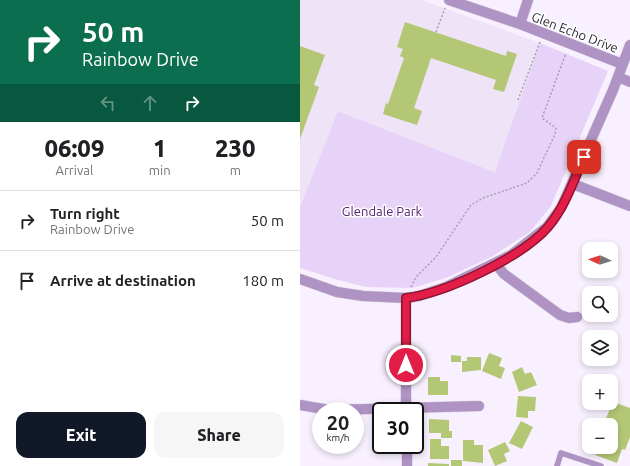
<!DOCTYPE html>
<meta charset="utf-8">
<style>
:root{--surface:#fff;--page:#f6f6f6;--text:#202124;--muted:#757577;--line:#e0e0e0;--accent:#111827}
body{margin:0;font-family:Ubuntu,sans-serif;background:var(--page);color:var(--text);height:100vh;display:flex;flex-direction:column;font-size:15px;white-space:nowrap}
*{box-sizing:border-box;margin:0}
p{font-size:13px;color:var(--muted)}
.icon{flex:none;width:22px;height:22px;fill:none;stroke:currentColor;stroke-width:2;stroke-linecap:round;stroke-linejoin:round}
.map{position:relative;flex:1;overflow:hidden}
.sheet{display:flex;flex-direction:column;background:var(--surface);width:300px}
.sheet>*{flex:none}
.top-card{background:#0b6e4f;color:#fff;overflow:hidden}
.needle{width:26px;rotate:274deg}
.fabs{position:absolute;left:282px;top:242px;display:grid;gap:8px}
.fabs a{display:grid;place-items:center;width:36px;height:36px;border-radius:8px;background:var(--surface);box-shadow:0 2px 6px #0003;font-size:20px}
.speed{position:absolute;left:12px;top:402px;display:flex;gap:8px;font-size:20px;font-weight:700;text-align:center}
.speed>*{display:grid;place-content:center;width:52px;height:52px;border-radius:50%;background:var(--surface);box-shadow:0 2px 6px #0003;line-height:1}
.speed small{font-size:10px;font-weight:400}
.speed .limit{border:2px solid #111;border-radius:6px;background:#fff;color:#111}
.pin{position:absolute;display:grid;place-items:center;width:34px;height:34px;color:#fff;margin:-17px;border-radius:8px;box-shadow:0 2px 6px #0006}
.me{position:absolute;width:44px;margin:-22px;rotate:0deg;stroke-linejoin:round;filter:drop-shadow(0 0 3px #0008)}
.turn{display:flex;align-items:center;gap:14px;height:84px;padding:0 16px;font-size:18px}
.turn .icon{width:52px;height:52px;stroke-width:2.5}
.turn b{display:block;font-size:28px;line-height:34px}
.lanes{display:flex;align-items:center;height:38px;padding:0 16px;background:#0003;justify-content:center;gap:20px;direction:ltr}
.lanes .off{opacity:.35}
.eta{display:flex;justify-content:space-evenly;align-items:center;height:68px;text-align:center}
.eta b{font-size:24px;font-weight:800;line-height:28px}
.action{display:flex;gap:8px;margin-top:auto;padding:8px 16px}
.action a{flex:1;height:46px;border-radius:12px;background:var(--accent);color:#fff;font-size:16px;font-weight:800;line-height:46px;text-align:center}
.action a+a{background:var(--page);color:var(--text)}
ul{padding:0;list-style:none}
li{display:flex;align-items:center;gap:12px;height:60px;padding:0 16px;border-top:1px solid var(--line)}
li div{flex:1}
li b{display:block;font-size:15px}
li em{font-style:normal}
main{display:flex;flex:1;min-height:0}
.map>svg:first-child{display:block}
.built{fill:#eee3f7}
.green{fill:#e7d3f7}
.building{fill:#b4c775}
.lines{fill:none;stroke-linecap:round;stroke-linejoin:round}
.lane-casing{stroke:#d3ccd9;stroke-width:6}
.street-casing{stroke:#d3ccd9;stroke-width:11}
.path{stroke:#a5a0aa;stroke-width:1.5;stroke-dasharray:2 2;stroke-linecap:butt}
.lane{stroke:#af93c4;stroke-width:5.5}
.street{stroke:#af93c4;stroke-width:10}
.route-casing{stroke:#92132f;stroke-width:10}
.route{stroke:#e11d48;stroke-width:7}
.labels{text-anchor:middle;stroke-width:3;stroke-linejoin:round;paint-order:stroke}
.street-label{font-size:13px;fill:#2b292e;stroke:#fff}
.park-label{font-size:13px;fill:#562275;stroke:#fff}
</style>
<main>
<section class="sheet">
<div class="top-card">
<div class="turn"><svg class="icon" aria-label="right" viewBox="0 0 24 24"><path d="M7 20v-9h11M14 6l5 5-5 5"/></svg><div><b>50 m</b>Rainbow Drive</div></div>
<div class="lanes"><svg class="icon off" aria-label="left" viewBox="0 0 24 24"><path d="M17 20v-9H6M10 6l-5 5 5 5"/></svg><svg class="icon off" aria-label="ahead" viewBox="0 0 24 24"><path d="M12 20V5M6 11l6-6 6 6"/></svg><svg class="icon" aria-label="right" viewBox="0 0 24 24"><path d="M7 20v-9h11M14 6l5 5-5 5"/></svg></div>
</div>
<div class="eta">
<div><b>06:09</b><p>Arrival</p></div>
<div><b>1</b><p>min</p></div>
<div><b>230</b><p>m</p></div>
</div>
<ul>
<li><svg class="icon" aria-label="right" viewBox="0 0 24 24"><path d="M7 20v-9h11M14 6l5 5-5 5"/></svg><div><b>Turn right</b><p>Rainbow Drive</p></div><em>50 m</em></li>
<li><svg class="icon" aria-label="arrive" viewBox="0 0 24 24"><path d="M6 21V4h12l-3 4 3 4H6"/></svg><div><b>Arrive at destination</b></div><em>180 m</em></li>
</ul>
<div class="action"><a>Exit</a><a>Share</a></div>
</section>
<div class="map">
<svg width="330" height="466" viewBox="0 0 330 466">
<rect width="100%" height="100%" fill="#f8f0fe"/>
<path class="built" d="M 0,0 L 122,0 L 240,43 L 196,172 L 39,111 L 0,207 Z"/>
<path class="green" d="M 240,43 L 308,71 L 251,206 L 230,232 L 191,257 L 146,278 L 112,288 L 66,287 L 38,280 L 0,268 L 0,207 L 38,111 L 195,172 Z"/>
<path class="building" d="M 105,22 L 206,56 L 207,51 L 217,54 L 204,92 L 193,89 L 196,80 L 131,58 L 114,108 L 122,111 L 117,125 L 83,114 L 86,103 L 88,104 L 104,58 L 100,56 L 103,49 L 97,47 Z
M 0,46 L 25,55 L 14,85 L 19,87 L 0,139 Z
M 189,353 L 202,358 L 199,366 L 205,368 L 201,379 L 182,371 Z
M 151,355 L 161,356 L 161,362 L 151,362 Z
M 167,357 L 181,357 L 181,370 L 162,372 L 162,361 L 167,361 Z
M 222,367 L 225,374 L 231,372 L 237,385 L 219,392 L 212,372 Z
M 128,377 L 140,377 L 140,381 L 148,381 L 148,395 L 128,395 Z
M 218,396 L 236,397 L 235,411 L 228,411 L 228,418 L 216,417 Z
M 313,402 L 330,408 L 330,437 L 325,450 L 322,449 L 317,463 L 295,455 L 298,447 L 311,447 L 311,425 L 303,425 Z
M 129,419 L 149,420 L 149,431 L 152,431 L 152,438 L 141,438 L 141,433 L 129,433 Z
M 221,421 L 233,427 L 222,449 L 209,443 Z
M 130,439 L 141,439 L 141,446 L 149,446 L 149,459 L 130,459 Z
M 163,440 L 174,440 L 174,445 L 183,445 L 183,463 L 163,461 Z
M 205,442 L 210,451 L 204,454 L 207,461 L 195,466 L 188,450 Z
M 151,460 L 162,460 L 162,466 L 151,466 Z
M 128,463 L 149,464 L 149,466 L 128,466 Z"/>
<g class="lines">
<g class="lane-casing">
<path id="lane" d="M 257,466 L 261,453 L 301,466"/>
</g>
<g class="street-casing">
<path id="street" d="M 149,0 L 220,24 L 322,64
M 220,24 L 228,0
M 318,77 L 330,82
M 273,184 L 330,206
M 196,264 L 204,274 L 260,315 L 269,318 L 277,317
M 0,279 L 37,292 L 63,296 L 106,298 L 119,296 L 146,287 L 211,255 L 247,227 L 261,208 L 313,90 L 330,45
M 106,298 L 106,411
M 0,405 L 29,410 L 179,406
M 107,445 L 107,466"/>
</g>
<path class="path" d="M 136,32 L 145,8
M 218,100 L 240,42
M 111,287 L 116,277 L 136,257 L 171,205 L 183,198 L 227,183 L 237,173 L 255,134 L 256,128 L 242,118 L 266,53"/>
<use href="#lane" class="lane"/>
<use href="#street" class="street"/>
</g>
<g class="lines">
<g class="route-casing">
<path id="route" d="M 106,365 L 106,298 C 146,293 222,257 248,227 C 265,207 274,180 284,157"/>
</g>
<use href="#route" class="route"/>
</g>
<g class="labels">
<g class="street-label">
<text transform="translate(275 32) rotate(21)" y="5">Glen Echo Drive</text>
</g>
<g class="park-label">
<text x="82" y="216">Glendale Park</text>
</g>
</g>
</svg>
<div class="fabs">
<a><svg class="needle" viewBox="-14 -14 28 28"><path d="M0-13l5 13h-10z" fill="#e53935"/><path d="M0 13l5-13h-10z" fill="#757577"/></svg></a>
<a><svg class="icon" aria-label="search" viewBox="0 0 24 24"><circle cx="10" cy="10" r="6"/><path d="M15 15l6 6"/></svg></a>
<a><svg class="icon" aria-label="layers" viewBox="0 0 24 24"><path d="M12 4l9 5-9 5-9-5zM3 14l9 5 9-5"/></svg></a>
<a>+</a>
<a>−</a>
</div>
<div class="speed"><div>20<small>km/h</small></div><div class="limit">30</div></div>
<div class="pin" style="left:284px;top:157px;background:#d93025"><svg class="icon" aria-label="arrive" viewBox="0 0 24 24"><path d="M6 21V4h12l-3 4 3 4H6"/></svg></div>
<svg class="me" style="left:106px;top:365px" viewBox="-20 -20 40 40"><circle r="17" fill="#e11d48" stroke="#fff" stroke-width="3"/><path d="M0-11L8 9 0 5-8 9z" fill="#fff"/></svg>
</div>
</main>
